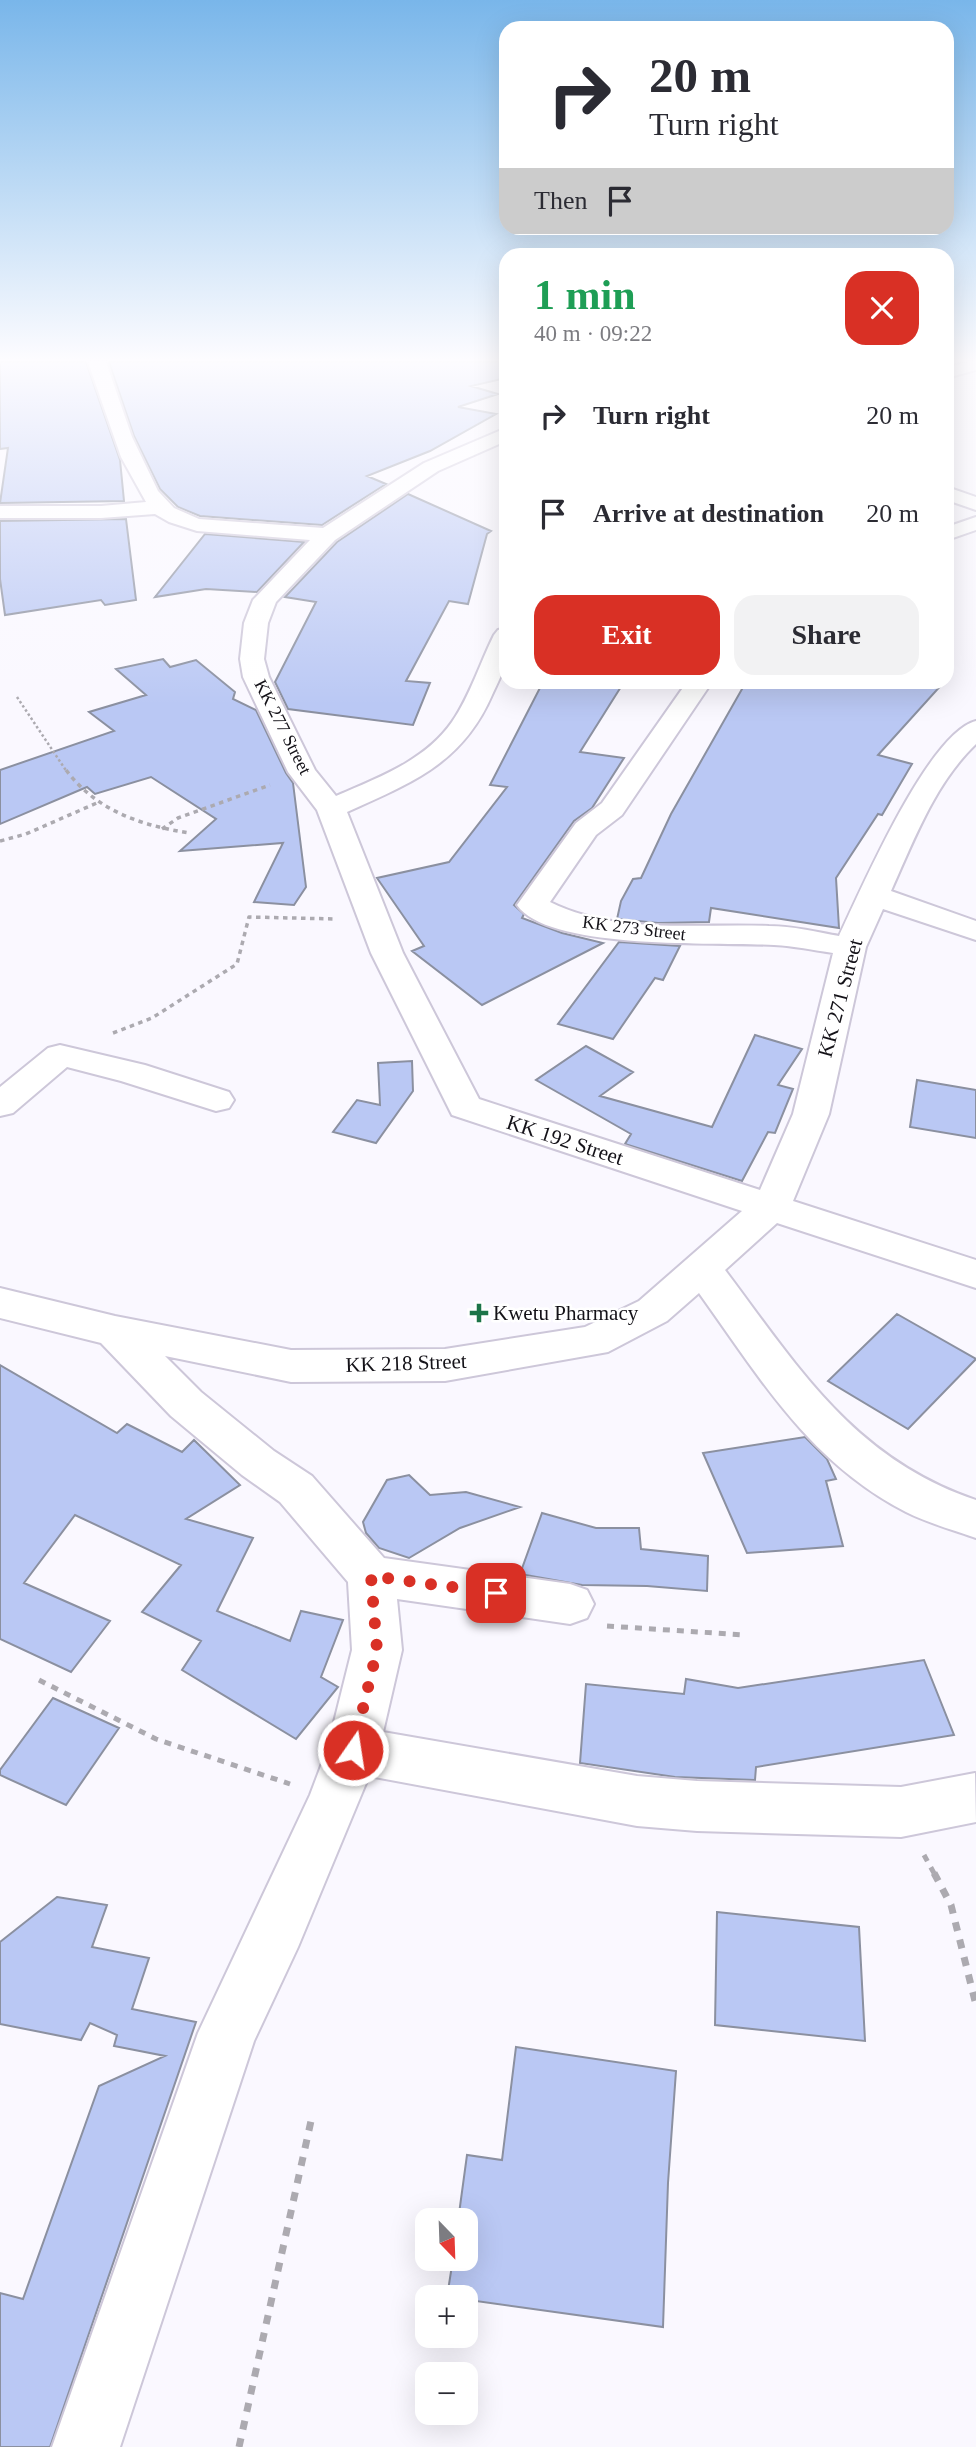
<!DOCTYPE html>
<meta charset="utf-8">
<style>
:root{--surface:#fff;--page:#f2f2f3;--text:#2b2b33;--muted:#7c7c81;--accent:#d93025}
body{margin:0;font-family:"Times New Roman",serif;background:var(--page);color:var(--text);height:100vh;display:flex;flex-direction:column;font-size:26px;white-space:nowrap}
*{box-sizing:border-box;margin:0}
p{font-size:23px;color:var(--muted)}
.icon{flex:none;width:38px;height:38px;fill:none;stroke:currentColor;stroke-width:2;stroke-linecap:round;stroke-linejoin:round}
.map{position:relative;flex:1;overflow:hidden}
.sheet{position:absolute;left:499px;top:248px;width:455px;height:441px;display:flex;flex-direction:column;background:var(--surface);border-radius:21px;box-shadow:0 7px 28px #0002}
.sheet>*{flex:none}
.guide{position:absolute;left:499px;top:21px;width:455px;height:214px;border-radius:21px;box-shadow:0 7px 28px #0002;background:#fff;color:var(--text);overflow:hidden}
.needle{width:46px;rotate:157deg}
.tools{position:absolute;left:415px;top:2208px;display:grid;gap:14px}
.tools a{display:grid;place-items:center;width:63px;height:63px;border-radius:14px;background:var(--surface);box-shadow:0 7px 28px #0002;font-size:35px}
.pin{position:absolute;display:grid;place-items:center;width:60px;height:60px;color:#fff;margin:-30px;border-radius:14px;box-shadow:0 4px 10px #0006}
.me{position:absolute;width:77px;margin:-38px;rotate:13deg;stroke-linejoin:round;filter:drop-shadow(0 0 5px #0008)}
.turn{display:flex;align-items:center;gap:24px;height:147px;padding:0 35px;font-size:32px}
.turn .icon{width:91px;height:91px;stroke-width:2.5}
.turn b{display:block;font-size:49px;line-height:60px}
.then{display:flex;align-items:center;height:66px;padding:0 35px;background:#0003;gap:14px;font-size:26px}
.round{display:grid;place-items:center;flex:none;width:74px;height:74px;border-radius:21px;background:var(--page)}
.summary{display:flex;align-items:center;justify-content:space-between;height:119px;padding:0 35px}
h1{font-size:42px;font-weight:800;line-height:52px;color:#1e9e55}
.action{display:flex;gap:14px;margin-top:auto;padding:14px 35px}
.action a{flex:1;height:80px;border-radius:21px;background:var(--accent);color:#fff;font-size:28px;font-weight:800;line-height:80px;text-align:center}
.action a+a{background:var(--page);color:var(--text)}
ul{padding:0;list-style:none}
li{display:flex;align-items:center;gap:21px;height:98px;padding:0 35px}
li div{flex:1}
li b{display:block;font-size:26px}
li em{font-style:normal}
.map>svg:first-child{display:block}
.building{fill:#bac8f4;stroke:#8b90a0;stroke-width:2}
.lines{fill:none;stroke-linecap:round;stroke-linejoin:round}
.minor-casing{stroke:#cdc7d9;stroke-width:4}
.path-far3{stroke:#acaab0;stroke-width:2.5;stroke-dasharray:2.5 2.5;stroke-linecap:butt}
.path-far2{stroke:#acaab0;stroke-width:3.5;stroke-dasharray:4.5 4.5;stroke-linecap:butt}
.path-far1{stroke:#acaab0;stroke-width:5;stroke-dasharray:7 7;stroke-linecap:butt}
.path{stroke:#acaab0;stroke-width:7;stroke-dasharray:9 9;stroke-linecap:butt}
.minor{fill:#fff;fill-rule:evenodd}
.route{stroke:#d93025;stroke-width:12;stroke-dasharray:0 21.6}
.poi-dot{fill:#1c7448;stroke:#fff;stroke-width:2.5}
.labels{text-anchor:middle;stroke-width:5;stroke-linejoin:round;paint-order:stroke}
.far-street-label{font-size:18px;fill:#141218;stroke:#fff}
.street-label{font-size:21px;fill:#141218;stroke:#fff}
.poi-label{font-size:21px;fill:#141218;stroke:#fff;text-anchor:start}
</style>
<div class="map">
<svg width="976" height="2447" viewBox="0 0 976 2447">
<rect width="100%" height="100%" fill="#faf8ff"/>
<path class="building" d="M 0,362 L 86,362 L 120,460 L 124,501 L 0,503 L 8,448 L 0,449 Z
M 109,362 L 506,362 L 506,378 L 471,386 L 498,394 L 458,407 L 496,414 L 430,451 L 367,476 L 386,484 L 322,525 L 200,516 L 178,507 L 160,489 L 134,436 Z
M 408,494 L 491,531 L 487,534 L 468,604 L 449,601 L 406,681 L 430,683 L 413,725 L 288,709 L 275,682 L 316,602 L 285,597 L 337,542 Z
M 126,519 L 136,600 L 105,605 L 101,600 L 5,615 L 0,579 L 0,521 Z
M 205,534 L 304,542 L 257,592 L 206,589 L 155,597 Z
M 163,659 L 170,667 L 196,660 L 235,692 L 233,699 L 256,710 L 286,773 L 293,783 L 306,887 L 294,905 L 254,902 L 283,843 L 180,851 L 216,819 L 151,777 L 95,794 L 87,787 L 0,824 L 0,770 L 114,731 L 89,712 L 146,695 L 116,669 Z
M 543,682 L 624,682 L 580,752 L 624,758 L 592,808 L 574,821 L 514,905 L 524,914 L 522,918 L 562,933 L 603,943 L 482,1005 L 412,951 L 424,946 L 377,878 L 449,862 L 507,787 L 490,785 Z
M 746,682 L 944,682 L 878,755 L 912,764 L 882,815 L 878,814 L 836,878 L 839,928 L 711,908 L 709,922 L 658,923 L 617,919 L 621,901 L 633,879 L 641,878 L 671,814 Z
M 619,942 L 680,946 L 663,980 L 655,978 L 613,1039 L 558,1024 Z
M 755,1035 L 802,1049 L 778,1085 L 793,1089 L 775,1133 L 768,1132 L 742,1181 L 625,1144 L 631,1134 L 536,1080 L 586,1046 L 633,1072 L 600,1096 L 712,1127 Z
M 412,1061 L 413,1091 L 376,1143 L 333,1132 L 357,1100 L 380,1105 L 378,1063 Z
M 917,1080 L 976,1090 L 976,1138 L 910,1127 Z
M 897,1314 L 976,1359 L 908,1429 L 828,1381 Z
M 0,1365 L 117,1433 L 127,1424 L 182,1452 L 194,1440 L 240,1485 L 186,1519 L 253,1538 L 217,1611 L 290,1641 L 301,1611 L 343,1620 L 321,1677 L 338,1687 L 296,1739 L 182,1670 L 201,1641 L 142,1612 L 181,1565 L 75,1515 L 24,1583 L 110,1621 L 71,1672 L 0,1639 Z
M 805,1437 L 827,1459 L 836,1479 L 826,1481 L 843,1546 L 747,1553 L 703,1453 Z
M 409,1475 L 430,1495 L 466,1492 L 520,1507 L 460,1528 L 409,1558 L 379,1548 L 366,1533 L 363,1522 L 387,1480 Z
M 542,1513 L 596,1528 L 639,1528 L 641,1549 L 708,1556 L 707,1591 L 647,1586 L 582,1585 L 520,1574 Z
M 924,1660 L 954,1735 L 756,1767 L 755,1780 L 675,1777 L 580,1763 L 586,1684 L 684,1694 L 686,1679 L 738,1688 Z
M 53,1698 L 119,1728 L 66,1805 L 0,1775 L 0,1770 Z
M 57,1897 L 107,1905 L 92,1947 L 149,1958 L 132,2009 L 196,2022 L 50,2447 L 0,2447 L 0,2293 L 23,2299 L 99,2086 L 165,2056 L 114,2046 L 117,2035 L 90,2023 L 81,2040 L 0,2024 L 0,1942 Z
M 717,1912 L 859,1927 L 865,2041 L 715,2025 Z
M 516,2047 L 676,2071 L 668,2183 L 663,2327 L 447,2297 L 453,2259 L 466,2259 L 466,2221 L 458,2221 L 467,2155 L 502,2160 Z"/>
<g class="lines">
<g class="minor-casing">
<path id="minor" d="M 88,362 L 106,362 L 132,437 L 158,491 L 174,508 L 199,519 L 323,528 L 424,463 L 506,428 L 506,441 L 438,471 L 335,540 L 276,602 L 268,623 L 264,659 L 269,677 L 315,770 L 336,796 C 377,778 425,761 452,722 C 470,696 480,663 494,635 L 498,630 L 506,628 C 506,638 507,650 506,660 C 504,671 497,684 492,695 C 462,764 411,783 347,812 L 403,953 L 479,1099 L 760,1190 L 793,1114 L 833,953 C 813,950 794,946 774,945 C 721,942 548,951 517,905 L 576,823 L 602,803 L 687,682 L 712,682 L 622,815 L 596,835 L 550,902 C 616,935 698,923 769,926 C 793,926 816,932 839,936 C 861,890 928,733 976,721 L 976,744 C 935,783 914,840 891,891 L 976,921 L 976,940 L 883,909 L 866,947 L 829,1114 L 793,1201 L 976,1260 L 976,1288 L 777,1223 L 725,1270 C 798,1367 854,1459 976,1500 L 976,1538 C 953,1530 928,1523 906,1512 C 809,1462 760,1378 699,1293 L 667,1321 L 608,1352 L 445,1381 L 291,1382 L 165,1356 L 201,1392 L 274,1451 L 312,1476 L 384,1558 L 570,1584 L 587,1590 L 594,1604 L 587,1618 L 570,1624 L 397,1599 L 402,1650 L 383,1732 L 637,1776 L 697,1781 L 901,1787 L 975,1773 L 976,1822 L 901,1837 L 697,1831 L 637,1826 L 369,1776 L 298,1947 L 254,2041 L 120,2447 L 52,2447 L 198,2033 L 310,1795 L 327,1750 L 352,1650 L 348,1582 L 280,1502 L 242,1475 L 171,1416 L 101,1343 L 0,1318 L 0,1288 L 115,1316 L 291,1350 L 445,1349 L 585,1327 L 639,1301 L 742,1211 L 452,1115 L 371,953 L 317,810 L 288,772 L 243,677 L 240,659 L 244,623 L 253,600 L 310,540 L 197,531 L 169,522 L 155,514 L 101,518 L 0,518 L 0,506 L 101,506 L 146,502 L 121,457 Z
M 967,362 L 976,362 L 976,370 L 947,378 L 947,368 Z
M 947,487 L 976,497 L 976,510 L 947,500 Z
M 976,517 L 976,530 L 947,540 L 947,527 Z
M 60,1045 L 145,1065 L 229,1092 L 234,1100 L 229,1108 L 216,1111 L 121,1081 L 67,1067 L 13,1113 L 0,1116 L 0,1087 L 48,1048 Z"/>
</g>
<path class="path-far3" d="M 17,697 L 67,772"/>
<path class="path-far2" d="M 66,770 C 97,811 140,825 189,833
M 162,829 L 178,818 L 270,785
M 0,841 L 26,834 L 99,802
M 113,1033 L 152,1018 L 237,964 L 249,917 L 336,919"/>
<path class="path-far1" d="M 607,1626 L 745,1635
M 39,1680 L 156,1739 L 290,1784
M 924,1855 L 935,1875"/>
<path class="path" d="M 934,1873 L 951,1905 L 976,2005
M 239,2447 L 311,2121"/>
<use href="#minor" class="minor"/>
</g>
<linearGradient id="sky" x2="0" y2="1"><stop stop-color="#79b6ea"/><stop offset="0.51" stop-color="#fdfcff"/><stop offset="1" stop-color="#fdfcff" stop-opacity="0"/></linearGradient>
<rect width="976" height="705" fill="url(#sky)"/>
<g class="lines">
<path class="route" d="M 353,1750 L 377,1650 L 371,1576 L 496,1593"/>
</g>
<path class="poi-dot" d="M475.5 1302.5h7v7h7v7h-7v7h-7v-7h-7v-7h7z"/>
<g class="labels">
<g class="far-street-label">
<text transform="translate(283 727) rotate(63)" y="6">KK 277 Street</text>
<text transform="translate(634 928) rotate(7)" y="6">KK 273 Street</text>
</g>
<g class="street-label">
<text transform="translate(840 998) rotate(-75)" y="7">KK 271 Street</text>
<text transform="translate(565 1140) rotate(18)" y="7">KK 192 Street</text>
<text transform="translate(406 1363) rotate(-2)" y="7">KK 218 Street</text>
</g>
<g class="poi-label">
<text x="493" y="1320">Kwetu Pharmacy</text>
</g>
</g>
</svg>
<div class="tools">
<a><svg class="needle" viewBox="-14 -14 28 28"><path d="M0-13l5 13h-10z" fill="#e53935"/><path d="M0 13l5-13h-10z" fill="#7c7c81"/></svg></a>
<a>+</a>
<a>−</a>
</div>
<div class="pin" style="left:496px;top:1593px;background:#d93025"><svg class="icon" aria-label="arrive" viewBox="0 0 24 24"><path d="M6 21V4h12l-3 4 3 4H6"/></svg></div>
<svg class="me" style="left:353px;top:1750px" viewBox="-20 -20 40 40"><circle r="17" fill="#d93025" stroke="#fff" stroke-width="3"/><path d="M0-11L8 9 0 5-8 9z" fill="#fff"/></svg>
<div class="guide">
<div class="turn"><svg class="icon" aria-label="right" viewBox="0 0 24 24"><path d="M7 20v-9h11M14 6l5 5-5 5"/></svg><div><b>20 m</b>Turn right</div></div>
<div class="then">Then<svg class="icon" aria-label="arrive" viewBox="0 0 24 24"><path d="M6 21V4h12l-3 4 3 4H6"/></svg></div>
</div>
<section class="sheet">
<div class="summary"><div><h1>1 min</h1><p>40 m · 09:22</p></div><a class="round" style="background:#d93025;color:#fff"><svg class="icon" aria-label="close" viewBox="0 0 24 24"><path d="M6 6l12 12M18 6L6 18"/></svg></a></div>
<ul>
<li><svg class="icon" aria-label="right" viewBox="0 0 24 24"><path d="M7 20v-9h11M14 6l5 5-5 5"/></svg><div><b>Turn right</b></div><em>20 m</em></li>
<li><svg class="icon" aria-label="arrive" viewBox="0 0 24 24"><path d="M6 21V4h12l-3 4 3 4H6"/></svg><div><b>Arrive at destination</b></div><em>20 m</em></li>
</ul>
<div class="action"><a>Exit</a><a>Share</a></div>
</section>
</div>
